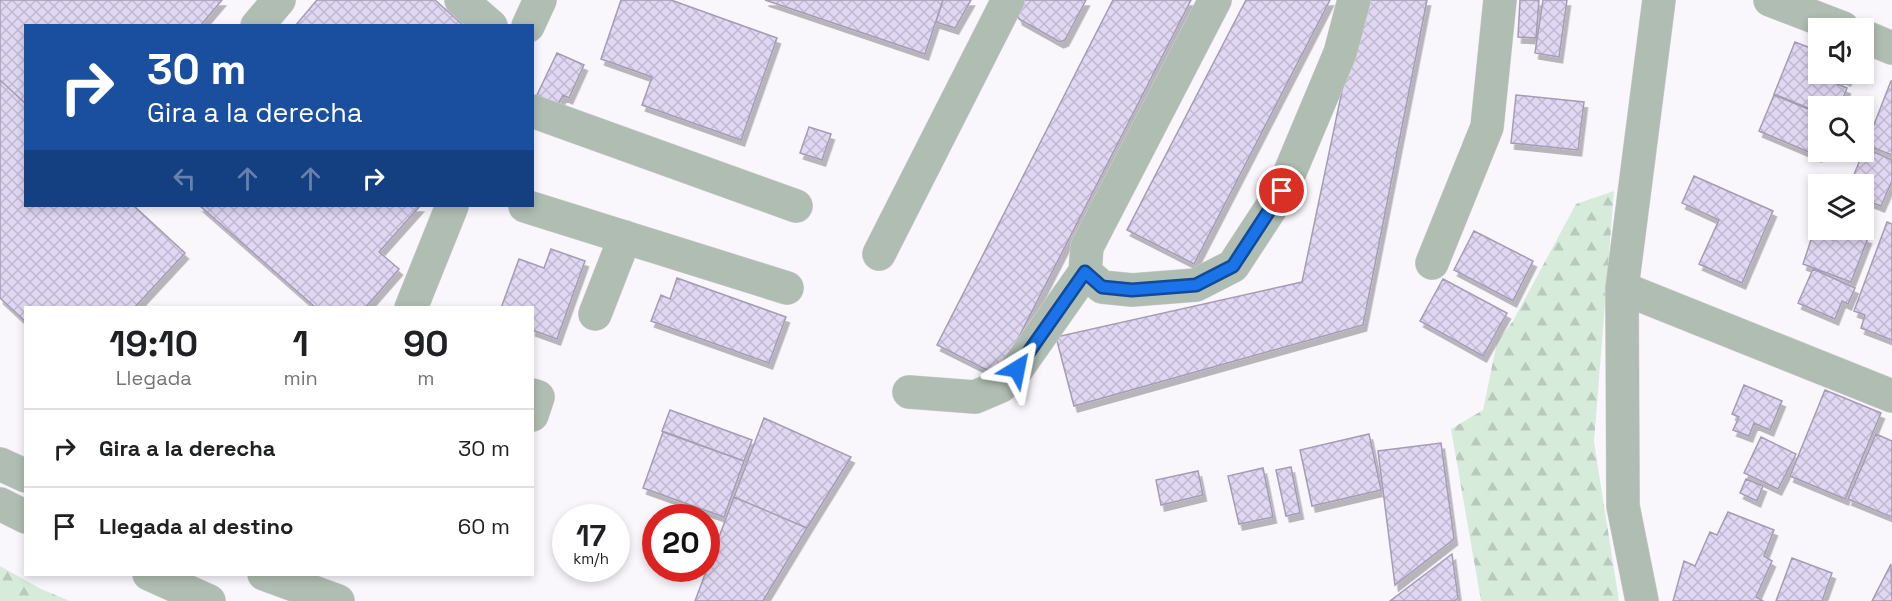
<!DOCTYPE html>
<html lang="es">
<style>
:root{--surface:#fff;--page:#f6f6f6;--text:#202124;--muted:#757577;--line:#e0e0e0}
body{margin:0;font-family:"Space Grotesk",sans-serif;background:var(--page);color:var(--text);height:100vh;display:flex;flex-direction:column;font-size:22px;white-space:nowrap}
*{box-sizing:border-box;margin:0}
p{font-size:20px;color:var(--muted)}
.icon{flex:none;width:33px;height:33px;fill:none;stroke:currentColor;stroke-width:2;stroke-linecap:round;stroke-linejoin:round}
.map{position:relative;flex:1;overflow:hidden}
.drawer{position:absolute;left:24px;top:306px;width:510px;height:270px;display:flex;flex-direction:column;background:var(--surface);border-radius:0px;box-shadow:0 3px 9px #0003}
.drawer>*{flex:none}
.top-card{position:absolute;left:24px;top:24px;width:510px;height:183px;border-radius:0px;box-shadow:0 3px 9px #0003;background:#1a4fa0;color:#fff;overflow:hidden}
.controls{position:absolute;left:1808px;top:18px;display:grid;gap:12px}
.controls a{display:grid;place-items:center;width:66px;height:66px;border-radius:0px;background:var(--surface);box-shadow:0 3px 9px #0003;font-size:30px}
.speed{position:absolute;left:552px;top:504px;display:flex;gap:12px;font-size:30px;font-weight:700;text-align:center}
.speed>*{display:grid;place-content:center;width:78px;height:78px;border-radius:50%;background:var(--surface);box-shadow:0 3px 9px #0003;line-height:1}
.speed small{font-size:15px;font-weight:400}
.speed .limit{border:9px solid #d22;background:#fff;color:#111}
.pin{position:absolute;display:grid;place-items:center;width:51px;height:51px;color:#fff;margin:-26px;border:3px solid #fff;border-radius:50%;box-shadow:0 2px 6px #0007}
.me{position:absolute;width:66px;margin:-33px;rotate:35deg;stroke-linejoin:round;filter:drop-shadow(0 0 4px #0008)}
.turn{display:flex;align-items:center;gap:21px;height:126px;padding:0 24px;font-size:27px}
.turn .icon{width:78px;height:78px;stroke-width:2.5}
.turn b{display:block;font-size:42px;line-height:51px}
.lanes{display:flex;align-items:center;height:57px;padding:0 24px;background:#0003;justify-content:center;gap:30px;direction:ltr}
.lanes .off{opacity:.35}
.eta{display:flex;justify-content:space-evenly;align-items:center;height:102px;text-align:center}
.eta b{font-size:36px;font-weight:700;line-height:42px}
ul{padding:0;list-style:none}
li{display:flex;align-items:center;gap:18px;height:78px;padding:0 24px;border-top:2px solid var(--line)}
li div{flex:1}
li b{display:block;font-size:22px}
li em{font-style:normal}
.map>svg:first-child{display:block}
.forest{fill:url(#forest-firs)}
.building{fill:url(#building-cross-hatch);stroke:#a59cb5;stroke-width:1.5;filter:url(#shadow)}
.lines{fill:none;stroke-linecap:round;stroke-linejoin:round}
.minor-casing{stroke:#d3d1d7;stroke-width:34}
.minor{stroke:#b0bdb2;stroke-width:33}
.route-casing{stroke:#114b97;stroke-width:15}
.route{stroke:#1a73e8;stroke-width:10}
</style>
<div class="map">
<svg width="1892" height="601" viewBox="0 0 1892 601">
<defs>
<pattern id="forest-firs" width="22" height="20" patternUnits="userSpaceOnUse" patternTransform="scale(1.5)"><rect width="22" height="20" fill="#d7ebdb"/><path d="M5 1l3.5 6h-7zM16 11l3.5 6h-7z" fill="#b9c9bc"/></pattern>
<pattern id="building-cross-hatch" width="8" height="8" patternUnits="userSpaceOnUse" patternTransform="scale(1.5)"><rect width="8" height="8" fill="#e0d7f2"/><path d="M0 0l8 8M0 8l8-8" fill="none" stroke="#c0b8d0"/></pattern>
<filter id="shadow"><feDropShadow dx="3.5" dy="6" stdDeviation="0" flood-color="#0004"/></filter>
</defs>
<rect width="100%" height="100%" fill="#f9f7fc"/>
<path class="forest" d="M 1614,191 L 1594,442 L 1619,601 L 1481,601 L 1451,429 L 1483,410 L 1497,342 L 1513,321 L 1576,204 Z
M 0,566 L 41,589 L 70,601 L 0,601 Z"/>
<path class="building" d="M 0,0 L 222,0 L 200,26 L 26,26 L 26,104 L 0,80 Z
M 317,0 L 435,0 L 464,26 L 295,26 Z
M 621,0 L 671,0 L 777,38 L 741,140 L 642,105 L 652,77 L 601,59 Z
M 765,0 L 943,0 L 925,54 Z
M 943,0 L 971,0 L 955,28 L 936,22 Z
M 1024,0 L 1086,0 L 1065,40 L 1060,42 L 1019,19 L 1017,12 Z
M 1113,0 L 1191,0 L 999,376 L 937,345 Z
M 1246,0 L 1330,0 L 1194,264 L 1127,230 Z
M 1361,0 L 1427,0 L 1363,325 L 1074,406 L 1056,337 L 1302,282 Z
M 1520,0 L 1539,0 L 1536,38 L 1518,37 Z
M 1543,0 L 1567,0 L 1559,57 L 1535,53 Z
M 1795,42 L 1818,51 L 1818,74 L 1850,74 L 1847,80 L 1840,77 L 1837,84 L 1847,88 L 1840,106 L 1831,102 L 1830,106 L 1818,106 L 1818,112 L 1774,94 Z
M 557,53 L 584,65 L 569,98 L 563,95 L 558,105 L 537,95 Z
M 0,80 L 26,104 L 26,206 L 134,206 L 185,253 L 134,308 L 26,308 L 26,322 L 0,298 Z
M 1891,81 L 1892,81 L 1892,155 L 1866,145 Z
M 1516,95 L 1584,102 L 1578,150 L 1511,143 Z
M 1774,95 L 1818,113 L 1818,152 L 1820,152 L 1818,156 L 1759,131 Z
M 809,127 L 831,134 L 822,160 L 800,153 Z
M 1865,148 L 1892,160 L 1892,181 L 1881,206 L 1863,199 L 1863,184 L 1850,184 Z
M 1694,176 L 1773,211 L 1742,283 L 1699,264 L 1719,220 L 1682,203 Z
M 200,206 L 420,206 L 379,252 L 399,269 L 365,308 L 316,308 Z
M 1887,222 L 1892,224 L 1892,340 L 1861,328 L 1865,315 L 1854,311 Z
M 1837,230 L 1845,230 L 1868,238 L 1851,282 L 1803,264 L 1812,237 L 1818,239 L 1819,235 L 1833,240 Z
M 1474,231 L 1533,261 L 1513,301 L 1454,270 Z
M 551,249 L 585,261 L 557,339 L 532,330 L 532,308 L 501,308 L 519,259 L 544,268 Z
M 1813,269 L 1855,288 L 1848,304 L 1842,301 L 1835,319 L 1798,303 Z
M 677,278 L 786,317 L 769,363 L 651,321 L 661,295 L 670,299 Z
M 1443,279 L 1507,313 L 1483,356 L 1420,321 Z
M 1744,385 L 1782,401 L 1770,430 L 1754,423 L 1749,436 L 1733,430 L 1739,417 L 1732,414 Z
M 1825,390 L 1881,413 L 1845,499 L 1790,476 Z
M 670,410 L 752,440 L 744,461 L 662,431 Z
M 764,418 L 851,457 L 807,528 L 734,497 Z
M 663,432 L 744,461 L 724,517 L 643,488 Z
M 1369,434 L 1381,490 L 1312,506 L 1300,450 Z
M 1876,434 L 1892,441 L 1892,517 L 1848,499 Z
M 1761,437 L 1796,454 L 1778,489 L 1744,473 Z
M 1441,443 L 1454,539 L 1395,585 L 1378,451 Z
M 1291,467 L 1300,513 L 1286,516 L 1276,470 Z
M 1263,468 L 1273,517 L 1239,524 L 1228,476 Z
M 1198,471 L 1203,495 L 1161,505 L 1156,480 Z
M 1746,479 L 1763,486 L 1757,501 L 1740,493 Z
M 734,497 L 807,528 L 763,601 L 695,601 Z
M 1728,512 L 1774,530 L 1764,556 L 1772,561 L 1756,597 L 1763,601 L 1673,601 L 1684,561 L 1695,566 L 1710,532 L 1717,535 Z
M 1452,554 L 1458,598 L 1454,601 L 1390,601 Z
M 1792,558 L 1832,573 L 1822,601 L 1776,601 Z
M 1891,564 L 1892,601 L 1872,601 Z"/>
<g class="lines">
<g class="minor-casing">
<path id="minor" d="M 461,0 L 491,26
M 1215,0 L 1087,247 L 1085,272 L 1102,287 L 1132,290 L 1196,285 L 1233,266 L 1282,191 L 1340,53 L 1354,0
M 1770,0 L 1843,28
M 257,26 L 279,0
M 528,26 L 540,0
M 1863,36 L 1892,48
M 532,111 L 796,206
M 525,206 L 787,288
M 879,254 L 1008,0
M 1432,263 L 1487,127 L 1500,0
M 1622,288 L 1892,396
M 411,308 L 452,206
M 595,314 L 625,237
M 909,392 L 975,397 L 1001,386 L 1017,369 L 1085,272
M 532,395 L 538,397 L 532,415
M 0,464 L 26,476
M 0,504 L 26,517
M 149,574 L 209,601
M 264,574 L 338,601
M 1642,601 L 1623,506 L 1622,288 L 1659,0"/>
</g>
<use href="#minor" class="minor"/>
</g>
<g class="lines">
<g class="route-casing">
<path id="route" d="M 1017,369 L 1085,272 L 1102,287 L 1132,290 L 1196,285 L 1233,266 L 1282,191"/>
</g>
<use href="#route" class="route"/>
</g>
</svg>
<div class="controls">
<a><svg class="icon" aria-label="sound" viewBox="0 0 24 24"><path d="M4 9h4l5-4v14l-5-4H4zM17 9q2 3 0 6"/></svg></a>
<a><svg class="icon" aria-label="search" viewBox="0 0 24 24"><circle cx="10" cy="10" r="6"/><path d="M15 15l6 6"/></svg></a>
<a><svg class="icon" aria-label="layers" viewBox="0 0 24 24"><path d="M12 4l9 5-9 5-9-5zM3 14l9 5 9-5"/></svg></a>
</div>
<div class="speed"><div>17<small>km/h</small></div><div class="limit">20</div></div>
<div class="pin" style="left:1282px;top:191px;background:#d93025"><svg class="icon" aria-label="arrive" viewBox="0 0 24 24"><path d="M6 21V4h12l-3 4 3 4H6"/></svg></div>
<svg class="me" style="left:1017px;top:369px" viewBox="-20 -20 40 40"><path d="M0-17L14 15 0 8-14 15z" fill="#1a73e8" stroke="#fff" stroke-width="4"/></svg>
<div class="top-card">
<div class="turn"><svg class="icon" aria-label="right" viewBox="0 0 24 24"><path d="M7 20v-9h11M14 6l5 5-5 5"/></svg><div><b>30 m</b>Gira a la derecha</div></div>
<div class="lanes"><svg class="icon off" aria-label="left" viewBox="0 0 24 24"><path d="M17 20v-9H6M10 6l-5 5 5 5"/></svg><svg class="icon off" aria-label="ahead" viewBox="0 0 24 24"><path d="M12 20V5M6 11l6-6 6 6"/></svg><svg class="icon off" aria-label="ahead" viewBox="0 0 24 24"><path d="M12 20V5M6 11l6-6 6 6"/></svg><svg class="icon" aria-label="right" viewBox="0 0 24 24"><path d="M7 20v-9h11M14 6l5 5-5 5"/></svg></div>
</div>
<section class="drawer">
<div class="eta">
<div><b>19:10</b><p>Llegada</p></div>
<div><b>1</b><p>min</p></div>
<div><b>90</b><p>m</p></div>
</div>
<ul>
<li><svg class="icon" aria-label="right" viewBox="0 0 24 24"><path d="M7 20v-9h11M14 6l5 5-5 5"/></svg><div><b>Gira a la derecha</b></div><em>30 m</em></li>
<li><svg class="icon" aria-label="arrive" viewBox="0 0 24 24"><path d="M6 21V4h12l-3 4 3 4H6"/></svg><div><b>Llegada al destino</b></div><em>60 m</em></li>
</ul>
</section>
</div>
